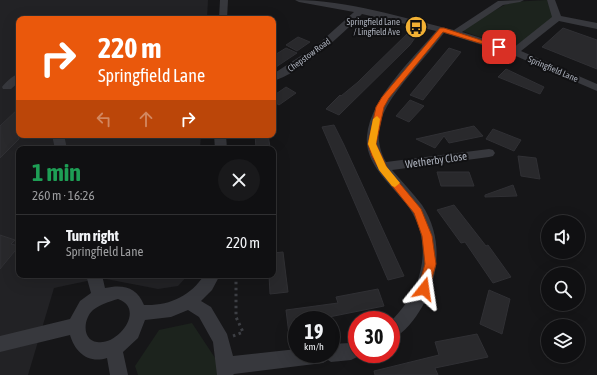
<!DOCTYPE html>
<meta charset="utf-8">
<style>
:root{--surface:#101012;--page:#19191b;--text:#f1f3f6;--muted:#9c9d9f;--line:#303032}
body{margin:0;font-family:"Asap Condensed",sans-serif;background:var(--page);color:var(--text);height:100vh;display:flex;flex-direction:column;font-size:15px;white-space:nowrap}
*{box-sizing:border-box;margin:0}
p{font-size:13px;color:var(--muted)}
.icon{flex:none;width:22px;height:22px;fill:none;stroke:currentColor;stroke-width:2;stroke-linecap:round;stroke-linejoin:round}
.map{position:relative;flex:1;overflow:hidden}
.sheet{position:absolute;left:16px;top:146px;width:260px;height:132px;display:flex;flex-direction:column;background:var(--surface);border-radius:8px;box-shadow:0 4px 16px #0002,0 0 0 1px var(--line)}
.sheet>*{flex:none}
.guide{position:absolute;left:16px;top:16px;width:260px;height:122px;border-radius:8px;box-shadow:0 4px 16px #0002,0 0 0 1px var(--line);background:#ea580c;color:#fff;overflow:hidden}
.tools{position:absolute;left:541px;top:215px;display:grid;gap:8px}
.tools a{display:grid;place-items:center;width:44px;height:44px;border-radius:50%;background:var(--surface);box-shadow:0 4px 16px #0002,0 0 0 1px var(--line);font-size:20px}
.speed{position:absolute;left:288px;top:311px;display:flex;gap:8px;font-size:20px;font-weight:700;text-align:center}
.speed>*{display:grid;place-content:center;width:52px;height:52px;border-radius:50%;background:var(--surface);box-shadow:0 4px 16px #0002,0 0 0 1px var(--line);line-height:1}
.speed small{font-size:10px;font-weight:400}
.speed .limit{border:6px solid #d22;background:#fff;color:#111}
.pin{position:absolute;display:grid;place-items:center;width:34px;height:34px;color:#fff;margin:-17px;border-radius:8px;box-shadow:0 2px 6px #0006}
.me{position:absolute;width:44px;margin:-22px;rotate:15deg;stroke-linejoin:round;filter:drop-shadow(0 0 3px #0008)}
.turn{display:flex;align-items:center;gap:14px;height:84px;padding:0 16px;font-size:18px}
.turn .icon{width:52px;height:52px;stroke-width:2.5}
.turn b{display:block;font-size:28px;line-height:34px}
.lanes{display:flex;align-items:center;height:38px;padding:0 16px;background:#0003;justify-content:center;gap:20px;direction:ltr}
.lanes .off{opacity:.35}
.round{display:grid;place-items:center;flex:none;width:42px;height:42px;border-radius:21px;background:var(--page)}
.headline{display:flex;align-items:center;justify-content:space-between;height:68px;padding:0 16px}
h1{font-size:24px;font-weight:700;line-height:30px;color:#1e9e55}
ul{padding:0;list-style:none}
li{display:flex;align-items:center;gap:12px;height:56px;padding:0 16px;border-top:1px solid var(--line)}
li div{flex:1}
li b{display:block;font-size:15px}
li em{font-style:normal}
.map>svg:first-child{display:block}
.built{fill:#222225}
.green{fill:#1c231d}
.building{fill:#29292c;stroke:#303034}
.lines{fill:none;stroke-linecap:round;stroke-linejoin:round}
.path{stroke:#3d3f44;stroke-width:3;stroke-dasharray:2.5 3.5;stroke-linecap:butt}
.minor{fill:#37383d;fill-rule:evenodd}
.route{fill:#ea580c;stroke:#983908}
.slow{fill:#f59e0b}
.labels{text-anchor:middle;stroke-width:4;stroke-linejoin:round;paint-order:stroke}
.far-poi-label{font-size:9px;fill:#a8adb8;stroke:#111113;text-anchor:end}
.far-street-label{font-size:9px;fill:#a8adb8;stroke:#111113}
.street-label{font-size:11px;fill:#a8adb8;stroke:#111113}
</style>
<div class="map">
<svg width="597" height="375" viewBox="0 0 597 375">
<rect width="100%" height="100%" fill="#161618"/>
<path class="built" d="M 0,0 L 208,0 L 207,19 L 19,19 L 19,135 L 201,135 L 200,149 L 19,149 L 19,275 L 188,275 L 178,286 L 158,289 L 101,278 L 54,288 L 28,375 L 0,375 Z"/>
<path class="green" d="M 547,0 L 554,18 L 513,48 L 459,30 L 510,2 Z
M 192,323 L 221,367 L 221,375 L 138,375 L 135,366 L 159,330 Z"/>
<path class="building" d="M 414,27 L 421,29 L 410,45 L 339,115 L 326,109 L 340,95 L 341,96 L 358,82 Z
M 563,28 L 597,40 L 597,69 L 542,47 Z
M 298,37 L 310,42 L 297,51 L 286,45 Z
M 286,48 L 297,53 L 273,69 L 273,56 Z
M 449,48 L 461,52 L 423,100 L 410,95 Z
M 506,69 L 544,87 L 540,94 L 498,77 Z
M 286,87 L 296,93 L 279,105 L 273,101 L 273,96 Z
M 410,100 L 424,106 L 409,122 L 396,116 Z
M 19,108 L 19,139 L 0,158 L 0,126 Z
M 334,125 L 344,145 L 404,276 L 388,280 L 322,127 Z
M 474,126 L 483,136 L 449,143 L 444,136 L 435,148 L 416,139 Z
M 493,129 L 521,140 L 514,151 L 486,139 Z
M 255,135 L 268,135 L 270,147 L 256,148 Z
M 518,156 L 536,158 L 540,179 L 521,176 Z
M 437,172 L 469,172 L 474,186 L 441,186 Z
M 513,185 L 517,196 L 485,197 L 485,195 Z
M 454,205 L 486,246 L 488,245 L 511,277 L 493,283 L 465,242 L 461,243 L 437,210 Z
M 0,235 L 15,240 L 11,244 L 19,246 L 0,269 Z
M 283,252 L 288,292 L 270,294 L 269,275 L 273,275 L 273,253 Z
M 378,289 L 384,306 L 324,318 L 325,320 L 297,320 L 297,343 L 290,343 L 286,310 L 338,303 L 336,297 Z
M 489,290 L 510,299 L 502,334 L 480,324 Z
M 477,334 L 488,357 L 435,368 L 438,375 L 375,375 L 374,371 L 439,355 L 435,342 Z"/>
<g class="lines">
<path class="path" d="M 233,336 L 243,332 L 236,317 L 236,275"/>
<path class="minor" d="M 220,0 L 228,0 L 227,19 L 219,19 Z
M 295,0 C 347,0 403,18 454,30 L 498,1 L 524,0 L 520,2 L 503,5 L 462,32 L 513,48 L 552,17 L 547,0 L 555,0 L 561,16 L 597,23 L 597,29 L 559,21 L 521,51 L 597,84 L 597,91 L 511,54 L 444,33 C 434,46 423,59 413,71 C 391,98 366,126 386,162 L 489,149 L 493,150 L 495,153 L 493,156 L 489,157 L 392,170 C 402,182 413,193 422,205 C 443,237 440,275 422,307 C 415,319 405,333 391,339 L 391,321 C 423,290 435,243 407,205 C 392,185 364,164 367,136 C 371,97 411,61 436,31 L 362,14 C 343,34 299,74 273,81 L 273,74 L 316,46 L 354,12 L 299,2 Z
M 19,74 L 19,82 L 11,89 L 3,89 L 2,87 C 6,82 13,75 19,74 Z
M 52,135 L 64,135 L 67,149 L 55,149 Z
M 214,135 L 226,135 L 227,149 L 215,149 Z
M 86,275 L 102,275 L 105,288 C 123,284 137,287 144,305 C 169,306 191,296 204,275 L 220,275 L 212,290 L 201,301 L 211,307 L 227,334 L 233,356 L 297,349 L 297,354 L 331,354 L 331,344 L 350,343 L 357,339 L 357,354 L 363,354 L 351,360 L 331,362 L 328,360 L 323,363 L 234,374 L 233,375 L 217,375 L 213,342 L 199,317 L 188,310 L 171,317 L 145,320 L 138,338 L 123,352 L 128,375 L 110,375 L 107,358 C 88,364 75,352 70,335 L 0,352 L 0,336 L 70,319 L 80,301 L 91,293 ZM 118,299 C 146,309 118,346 97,342 C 82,340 83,319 93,310 C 101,304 108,302 118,299 Z"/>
</g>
<path class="route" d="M 440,28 L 444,28 L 502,47 L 499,49 L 443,32 L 389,98 L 384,107 L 376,144 L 387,168 L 421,209 L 432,236 L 436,264 L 429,289 L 428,292 L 424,294 L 420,292 L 418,289 L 425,264 L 422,236 L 414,213 L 381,172 L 372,156 L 368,144 L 376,107 L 382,97 Z"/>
<path class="slow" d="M 377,116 L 380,119 L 376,144 L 386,166 L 400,183 L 395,187 L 392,186 L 379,170 L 368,144 L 373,119 Z"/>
<defs>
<g id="bus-disc" transform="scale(1.15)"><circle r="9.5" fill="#f2b134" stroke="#111113"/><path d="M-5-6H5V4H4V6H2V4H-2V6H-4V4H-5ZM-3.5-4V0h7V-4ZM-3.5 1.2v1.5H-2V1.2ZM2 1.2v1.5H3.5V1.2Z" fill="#111"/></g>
</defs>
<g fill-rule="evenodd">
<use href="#bus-disc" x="416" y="27"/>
</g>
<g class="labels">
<g class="far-poi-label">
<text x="400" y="25">Springfield Lane<tspan x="400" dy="10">/ Lingfield Ave</tspan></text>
</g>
<g class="far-street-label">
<text transform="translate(309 55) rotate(-36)" y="3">Chepstow Road</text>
<text transform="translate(553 69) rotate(23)" y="3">Springfield Lane</text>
</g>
<g class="street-label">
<text transform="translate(436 160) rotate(-8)" y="4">Wetherby Close</text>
</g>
</g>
</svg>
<div class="tools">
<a><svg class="icon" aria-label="sound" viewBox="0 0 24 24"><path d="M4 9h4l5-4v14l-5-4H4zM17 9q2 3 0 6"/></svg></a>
<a><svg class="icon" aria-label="search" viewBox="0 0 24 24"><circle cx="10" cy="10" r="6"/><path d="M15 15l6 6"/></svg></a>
<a><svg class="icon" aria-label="layers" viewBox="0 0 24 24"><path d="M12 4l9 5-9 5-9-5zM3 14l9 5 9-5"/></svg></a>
</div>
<div class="speed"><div>19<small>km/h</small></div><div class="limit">30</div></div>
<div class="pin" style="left:499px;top:47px;background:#d93025"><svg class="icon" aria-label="arrive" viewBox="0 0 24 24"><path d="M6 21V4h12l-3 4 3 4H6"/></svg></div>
<svg class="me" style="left:424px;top:289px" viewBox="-20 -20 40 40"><path d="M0-17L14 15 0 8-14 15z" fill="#ea580c" stroke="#fff" stroke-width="4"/></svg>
<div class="guide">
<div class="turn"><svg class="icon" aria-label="right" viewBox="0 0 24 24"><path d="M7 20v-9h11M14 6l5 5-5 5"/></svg><div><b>220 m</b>Springfield Lane</div></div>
<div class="lanes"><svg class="icon off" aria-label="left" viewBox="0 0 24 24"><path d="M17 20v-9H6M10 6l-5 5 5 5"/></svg><svg class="icon off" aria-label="ahead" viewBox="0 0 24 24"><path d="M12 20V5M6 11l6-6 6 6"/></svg><svg class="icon" aria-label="right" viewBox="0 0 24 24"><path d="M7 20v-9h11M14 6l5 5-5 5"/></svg></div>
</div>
<section class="sheet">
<div class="headline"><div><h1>1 min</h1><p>260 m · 16:26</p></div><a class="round"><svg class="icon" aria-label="close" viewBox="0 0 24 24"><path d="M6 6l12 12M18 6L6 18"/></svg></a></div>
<ul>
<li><svg class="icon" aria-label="right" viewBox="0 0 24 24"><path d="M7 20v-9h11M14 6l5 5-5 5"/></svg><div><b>Turn right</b><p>Springfield Lane</p></div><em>220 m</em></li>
</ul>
</section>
</div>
